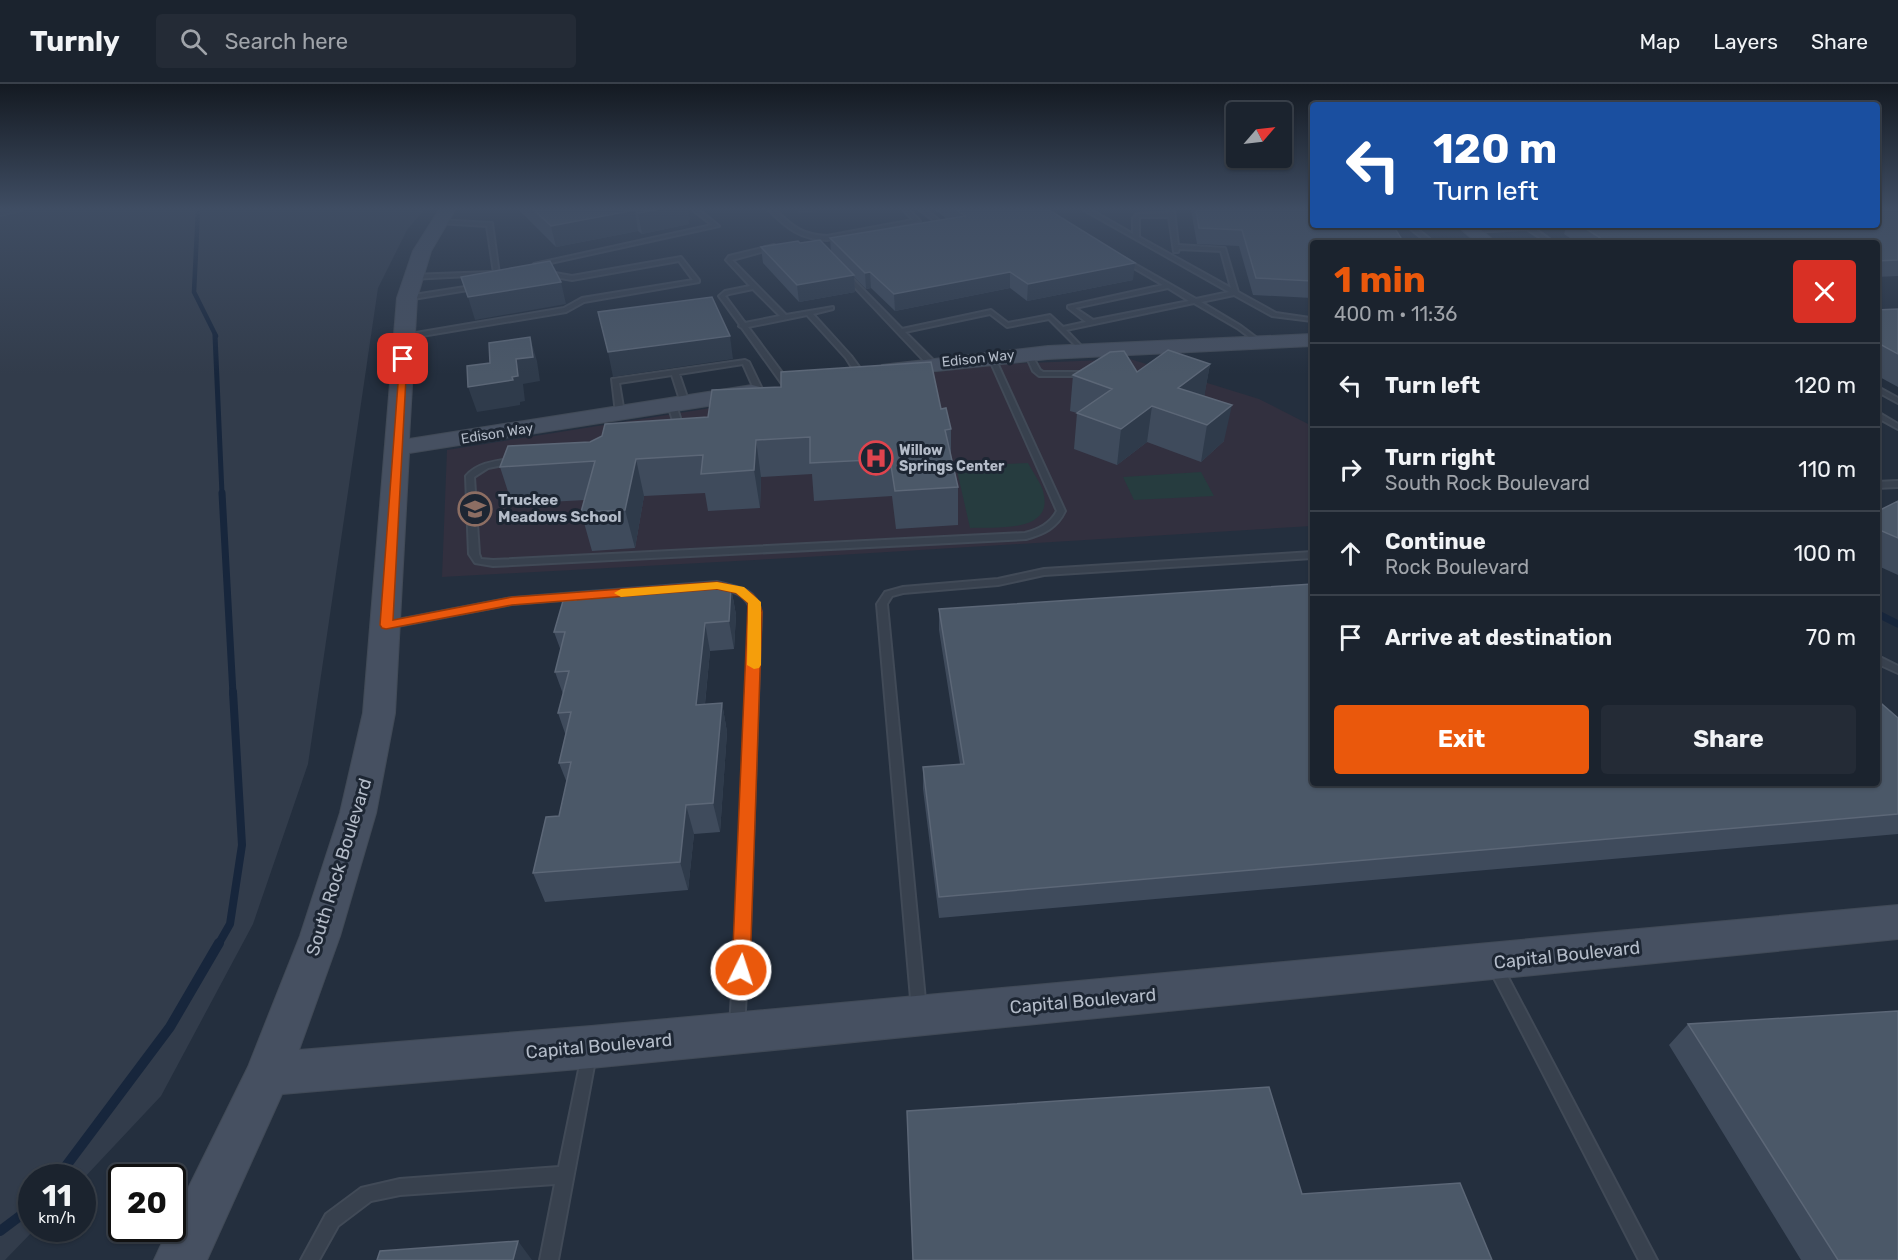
<!DOCTYPE html>
<meta charset="utf-8">
<style>
:root{--surface:#1b232e;--page:#242b36;--text:#f1f3f6;--muted:#a0a4aa;--line:#39404a;--accent:#ea580c}
body{margin:0;font-family:Rubik,sans-serif;background:var(--page);color:var(--text);height:100vh;display:flex;flex-direction:column;font-size:22px;white-space:nowrap}
*{box-sizing:border-box;margin:0}
p{font-size:20px;color:var(--muted)}
.icon{flex:none;width:33px;height:33px;fill:none;stroke:currentColor;stroke-width:2;stroke-linecap:round;stroke-linejoin:round}
.map{position:relative;flex:1;overflow:hidden}
.panel{position:absolute;left:1310px;top:156px;width:570px;height:546px;display:flex;flex-direction:column;background:var(--surface);border-radius:6px;box-shadow:0 2px 4px #0004,0 0 0 2px var(--line)}
.panel>*{flex:none}
.guide{position:absolute;left:1310px;top:18px;width:570px;height:126px;border-radius:6px;box-shadow:0 2px 4px #0004,0 0 0 2px var(--line);background:#1a4fa0;color:#fff;overflow:hidden}
.needle{width:39px;rotate:62deg}
.tools{position:absolute;left:1226px;top:18px;display:grid;gap:12px}
.tools a{display:grid;place-items:center;width:66px;height:66px;border-radius:6px;background:var(--surface);box-shadow:0 2px 4px #0004,0 0 0 2px var(--line);font-size:30px}
.speed{position:absolute;left:18px;top:1080px;display:flex;gap:12px;font-size:30px;font-weight:700;text-align:center}
.speed>*{display:grid;place-content:center;width:78px;height:78px;border-radius:50%;background:var(--surface);box-shadow:0 2px 4px #0004,0 0 0 2px var(--line);line-height:1}
.speed small{font-size:15px;font-weight:400}
.speed .limit{border:3px solid #111;border-radius:9px;background:#fff;color:#111}
.pin{position:absolute;display:grid;place-items:center;width:51px;height:51px;color:#fff;margin:-26px;border-radius:12px;box-shadow:0 3px 9px #0006}
.me{position:absolute;width:66px;margin:-33px;rotate:4deg;stroke-linejoin:round;filter:drop-shadow(0 0 4px #0008)}
.turn{display:flex;align-items:center;gap:21px;height:126px;padding:0 24px;font-size:27px}
.turn .icon{width:78px;height:78px;stroke-width:2.5}
.turn b{display:block;font-size:42px;line-height:51px}
.round{display:grid;place-items:center;flex:none;width:63px;height:63px;border-radius:6px;background:var(--page)}
.summary{display:flex;align-items:center;justify-content:space-between;height:102px;padding:0 24px}
h1{font-size:36px;font-weight:700;line-height:45px;color:var(--accent)}
.action{display:flex;gap:12px;margin-top:auto;padding:12px 24px}
.action a{flex:1;height:69px;border-radius:6px;background:var(--accent);color:#fff;font-size:24px;font-weight:700;line-height:69px;text-align:center}
.action a+a{background:var(--page);color:var(--text)}
ul{padding:0;list-style:none}
li{display:flex;align-items:center;gap:18px;height:84px;padding:0 24px;border-top:2px solid var(--line)}
li div{flex:1}
li b{display:block;font-size:22px}
li em{font-style:normal}
header{display:flex;align-items:center;gap:36px;box-sizing:border-box;height:84px;padding:0 30px;background:var(--surface);border-bottom:2px solid var(--line)}
header strong{font-size:28px}
nav{display:flex;gap:33px;margin-inline-start:auto;font-size:21px}
.search{width:420px;height:54px;background:var(--page);display:flex;align-items:center;gap:15px;box-sizing:border-box;padding:0 21px;border-radius:6px;color:var(--muted);font-size:22px}
.map>svg:first-child{display:block}
.medical{fill:#32303f}
.airport{fill:#323c4b}
.green{fill:#263c3f}
.lines{fill:none;stroke-linecap:round;stroke-linejoin:round}
.stream-far4{stroke:#17263c;stroke-width:4.5}
.stream-far3{stroke:#17263c;stroke-width:5}
.stream-far2{stroke:#17263c;stroke-width:7}
.stream-far1{stroke:#17263c;stroke-width:8}
.stream{stroke:#17263c;stroke-width:10}
.lane-casing{stroke:#414a57;stroke-width:4}
.secondary-casing{stroke:#414a57;stroke-width:2}
.lane{fill:#38414e;fill-rule:evenodd}
.secondary{fill:#465061;fill-rule:evenodd}
.wall{fill:#3f4b5c}
.shaded-wall{fill:#2f3b4b}
.building{fill:#4b5868;stroke:#5c6777;stroke-width:1.5}
.route{fill:#ea580c;stroke:#983908;stroke-width:1.5}
.slow{fill:#f59e0b}
.labels{text-anchor:middle;stroke-width:6;stroke-linejoin:round;paint-order:stroke}
.far-street-label{font-size:14px;fill:#b4bcc9;stroke:#1d2633}
.far-poi-label{font-size:14px;font-weight:bold;fill:#b4bcc9;stroke:#1d2633;text-anchor:start}
.poi-label{font-size:15px;font-weight:bold;fill:#b4bcc9;stroke:#1d2633;text-anchor:start}
.near-street-label{font-size:18px;fill:#b4bcc9;stroke:#1d2633}
</style>
<header>
<strong>Turnly</strong>
<div class="search"><svg class="icon" aria-label="search" viewBox="0 0 24 24"><circle cx="10" cy="10" r="6"/><path d="M15 15l6 6"/></svg>Search here</div>
<nav><a>Map</a><a>Layers</a><a>Share</a></nav>
</header>
<div class="map">
<svg width="1898" height="1176" viewBox="0 0 1898 1176">
<rect width="100%" height="100%" fill="#242f3e"/>
<path class="medical" d="M 1130,275 L 1259,315 L 1312,342 L 1312,442 L 790,474 L 442,493 L 447,366 L 980,281 Z"/>
<path class="airport" d="M 0,126 L 424,126 L 407,146 L 378,204 L 308,680 L 253,840 L 161,1012 L 83,1095 L 32,1094 L 32,1144 L 35,1145 L 5,1176 L 0,1176 Z"/>
<path class="green" d="M 1028,379 C 1033,389 1043,401 1044,412 C 1051,449 994,443 970,444 L 956,382 Z
M 1201,388 L 1214,412 L 1134,416 L 1123,393 Z"/>
<g class="lines">
<path class="stream-far4" d="M 198,126 L 194,208 L 216,252"/>
<path class="stream-far3" d="M 215,251 L 222,410"/>
<path class="stream-far2" d="M 222,409 L 233,610
M 1876,529 L 1898,540"/>
<path class="stream-far1" d="M 218,861 L 230,840 L 242,761 L 233,608"/>
<path class="stream" d="M 57,1094 L 170,943 L 219,859
M 0,1147 L 32,1123"/>
<g class="lane-casing">
<path id="lane" d="M 9,126 L 21,126 L 0,131 L 0,127 Z
M 693,126 L 699,126 L 719,142 L 537,182 L 534,180 L 712,141 Z
M 769,126 L 775,126 C 793,142 801,151 827,152 L 913,136 L 903,126 L 909,126 L 920,137 L 827,156 C 800,155 788,145 769,126 Z
M 920,126 L 926,126 L 949,144 L 944,145 Z
M 1084,126 L 1091,126 L 1133,150 L 1133,134 L 1137,130 L 1169,129 L 1168,126 L 1174,126 L 1178,161 L 1225,164 L 1238,208 L 1276,229 L 1310,234 L 1312,235 L 1312,237 L 1272,232 L 1234,211 L 1201,218 L 1241,242 L 1261,257 L 1261,259 L 1257,259 L 1237,244 L 1194,219 L 1066,246 L 1084,265 L 1085,266 L 1082,268 L 1049,235 L 1007,243 L 990,230 L 905,248 L 934,277 L 934,281 L 928,281 L 843,191 L 848,190 L 902,245 L 991,226 L 1008,239 L 1050,231 L 1063,243 L 1086,238 L 1068,224 L 1068,222 L 1163,201 L 1122,177 L 1121,176 L 1124,174 L 1196,215 L 1229,208 ZM 1140,133 L 1169,133 L 1174,168 L 1178,168 L 1179,165 L 1221,167 L 1231,204 L 1139,153 L 1139,134 ZM 1168,204 L 1189,217 L 1093,236 L 1075,224 Z
M 437,136 L 492,139 L 499,190 L 494,189 L 487,142 L 439,139 L 436,137 Z
M 1406,141 L 1412,141 L 1435,159 L 1428,159 Z
M 1529,141 L 1555,159 L 1548,159 L 1527,145 L 1470,148 L 1467,146 L 1470,144 Z
M 774,161 L 777,163 L 776,164 L 732,176 L 786,231 L 833,223 L 833,225 L 813,230 L 851,272 L 865,291 L 864,293 L 858,293 L 846,274 L 807,231 L 748,243 L 792,302 L 785,304 L 742,244 L 739,242 L 740,241 L 719,212 L 725,207 L 750,202 L 726,176 L 729,172 ZM 753,205 L 780,232 L 745,239 L 725,212 L 729,210 Z
M 681,173 L 699,196 L 699,198 L 584,218 L 566,228 L 404,255 L 401,253 L 404,251 L 564,224 L 582,214 L 693,196 L 679,177 L 572,196 L 555,193 L 544,195 L 541,193 L 555,189 L 572,192 Z
M 491,188 L 492,189 L 489,191 L 411,195 L 408,193 L 411,191 Z
M 478,201 L 480,202 L 480,204 L 407,216 L 404,214 L 407,212 Z
M 1028,267 L 1030,268 L 1040,286 L 1043,288 L 1088,288 L 1092,290 L 1088,292 L 1039,292 L 1033,287 L 1025,269 Z
M 991,270 L 994,272 L 1065,427 C 1057,444 1044,450 1026,455 L 493,482 L 475,479 L 469,470 L 466,392 C 478,378 497,377 515,374 L 519,376 L 518,378 L 488,384 L 474,393 L 479,470 L 481,475 L 493,476 L 1025,449 C 1039,445 1050,440 1057,427 L 988,272 Z
M 745,276 L 749,278 L 763,307 L 762,309 L 755,307 L 743,280 L 679,290 L 689,319 L 685,321 L 681,319 L 672,291 L 619,299 L 624,329 L 620,331 L 616,329 L 612,295 Z
M 1876,302 L 1898,314 L 1898,319 L 1876,307 Z
M 669,319 L 676,321 L 682,340 L 681,342 L 678,342 L 674,340 L 668,321 Z
M 1876,327 L 1898,340 L 1898,345 L 1876,333 Z
M 1898,397 L 1898,403 L 1876,404 L 1876,398 Z
M 1312,468 L 1312,474 L 1044,491 L 998,501 L 903,509 L 892,512 L 887,520 L 926,926 L 924,931 L 919,932 L 914,931 L 912,926 L 877,520 L 885,508 L 903,503 L 998,495 L 1044,485 Z
M 717,498 C 738,503 756,504 761,528 L 750,845 L 744,942 L 742,947 L 737,949 L 732,947 L 730,942 L 736,845 L 751,528 C 748,510 733,507 717,504 L 512,520 L 387,544 L 382,541 L 387,538 L 512,514 Z
M 1876,571 L 1898,582 L 1898,589 L 1876,579 Z
M 1496,878 L 1501,880 L 1657,1176 L 1639,1176 L 1491,888 L 1489,884 L 1491,880 Z
M 589,964 L 594,966 L 596,971 L 558,1176 L 540,1176 L 555,1100 L 400,1111 L 371,1117 L 338,1142 L 319,1176 L 301,1176 L 326,1130 L 361,1104 L 400,1095 L 559,1083 L 582,971 L 584,966 Z"/>
</g>
<g class="secondary-casing">
<path id="secondary" d="M 439,126 L 455,126 L 431,167 L 417,214 L 409,355 L 752,301 L 760,303 L 763,308 L 760,313 L 752,315 L 409,369 L 395,629 L 376,729 L 340,852 L 299,966 L 591,942 L 1898,821 L 1898,855 L 591,984 L 282,1010 L 207,1176 L 154,1176 L 169,1144 L 172,1144 L 172,1137 L 248,983 L 300,852 L 340,729 L 363,629 L 397,214 L 413,167 Z
M 1456,141 L 1475,141 L 1497,159 L 1477,159 Z
M 1312,250 L 1312,262 L 1048,275 L 890,292 L 882,291 L 879,286 L 882,281 L 890,280 L 1048,262 Z"/>
</g>
<use href="#lane" class="lane"/>
<use href="#secondary" class="secondary"/>
</g>
<path class="wall" d="M 519,126 L 688,126 L 690,136 L 688,136 L 689,140 L 642,150 L 638,147 L 556,163 Z
M 935,126 L 1050,126 L 1133,196 L 1027,217 L 1010,204 L 895,227 L 871,204 L 866,205 L 854,193 L 855,208 L 799,218 L 763,179 L 761,163 L 800,159 L 831,168 L 830,154 L 947,135 Z
M 1191,126 L 1312,126 L 1312,214 L 1253,211 L 1239,162 L 1197,160 Z
M 1898,126 L 1898,192 L 1876,193 L 1876,159 L 1577,159 L 1564,150 L 1567,141 L 1876,141 Z
M 1898,225 L 1898,303 L 1876,291 L 1876,226 Z
M 1210,280 L 1204,312 L 1224,357 L 1201,378 L 1147,358 L 1117,381 L 1074,365 L 1077,329 L 1070,327 L 1073,291 L 1137,288 Z
M 1876,319 L 1882,322 L 1876,330 Z
M 941,325 L 951,345 L 951,371 L 958,403 L 958,441 L 896,445 L 892,412 L 814,417 L 812,390 L 761,393 L 760,424 L 708,427 L 705,409 L 644,412 L 635,464 L 592,467 L 581,428 L 585,416 L 512,420 L 500,383 L 590,358 Z
M 1898,417 L 1898,491 L 1876,481 L 1876,428 Z
M 731,503 L 736,531 L 734,565 L 710,567 L 705,620 L 722,619 L 727,648 L 720,748 L 694,750 L 688,806 L 545,818 L 533,789 L 559,732 L 567,699 L 559,679 L 566,652 L 558,629 L 563,610 L 555,588 L 561,567 L 554,548 Z
M 939,525 L 1898,634 L 1898,750 L 939,834 L 923,705 L 923,683 L 960,680 L 939,546 Z
M 1688,940 L 1898,1176 L 1801,1176 L 1669,961 Z"/>
<path class="shaded-wall" d="M 635,126 L 638,147 L 556,163 L 551,142 Z
M 656,126 L 688,126 L 690,136 L 688,136 L 689,140 L 642,150 L 638,129 Z
M 798,126 L 824,126 L 798,130 Z
M 1135,179 L 1133,196 L 1027,217 L 1028,200 Z
M 870,188 L 871,204 L 866,205 L 865,189 Z
M 1010,188 L 1010,204 L 895,227 L 894,210 Z
M 854,191 L 855,208 L 799,218 L 797,201 Z
M 561,198 L 566,220 L 475,236 L 468,213 Z
M 730,252 L 733,275 L 613,293 L 608,268 Z
M 530,253 L 537,277 L 540,297 L 523,300 L 525,317 L 520,318 L 520,321 L 477,328 L 468,303 L 512,293 L 516,275 Z
M 1210,280 L 1204,314 L 1178,304 Z
M 1232,321 L 1224,357 L 1201,378 L 1207,341 Z
M 1152,322 L 1147,358 L 1117,381 L 1121,345 Z
M 756,356 L 761,393 L 760,424 L 754,386 Z
M 636,375 L 644,412 L 635,464 L 625,426 Z
M 1882,447 L 1876,455 L 1876,450 Z
M 731,503 L 736,531 L 734,565 L 729,537 Z
M 705,539 L 710,567 L 702,649 L 696,621 Z
M 722,619 L 727,648 L 720,748 L 713,719 Z
M 686,721 L 694,750 L 688,806 L 680,778 Z
M 518,1157 L 532,1176 L 513,1176 Z"/>
<path class="building" d="M 534,126 L 656,126 L 638,129 L 635,126 L 551,142 Z
M 957,126 L 1049,126 L 1135,179 L 1028,200 L 1010,188 L 894,210 L 870,188 L 865,189 L 830,154 L 965,132 Z
M 1196,126 L 1312,126 L 1312,141 L 1393,141 L 1404,159 L 1312,159 L 1312,197 L 1256,194 L 1242,146 L 1199,144 Z
M 1876,126 L 1898,126 L 1898,176 L 1876,177 L 1876,159 L 1608,159 L 1580,141 L 1876,141 Z
M 820,156 L 854,191 L 797,201 L 761,163 L 798,157 L 800,159 Z
M 550,177 L 561,198 L 468,213 L 461,193 Z
M 712,213 L 730,252 L 608,268 L 598,228 Z
M 1898,225 L 1898,270 L 1876,258 L 1876,226 Z
M 530,253 L 533,273 L 516,275 L 518,292 L 512,293 L 513,296 L 468,303 L 467,282 L 490,279 L 489,259 Z
M 1168,266 L 1210,280 L 1178,304 L 1232,321 L 1207,341 L 1152,322 L 1121,345 L 1077,329 L 1112,305 L 1073,291 L 1110,268 L 1124,267 L 1137,288 Z
M 931,278 L 941,325 L 946,324 L 951,345 L 945,346 L 958,403 L 895,407 L 890,375 L 810,379 L 810,353 L 756,356 L 754,386 L 701,390 L 703,371 L 636,375 L 625,426 L 581,428 L 595,377 L 500,383 L 508,362 L 590,358 L 602,352 L 605,340 L 708,333 L 712,306 L 781,303 L 781,288 Z
M 1898,417 L 1898,454 L 1882,447 L 1876,450 L 1876,428 Z
M 1312,500 L 1312,699 L 1876,699 L 1876,615 L 1898,634 L 1898,730 L 939,813 L 923,683 L 964,680 L 939,525 Z
M 731,503 L 729,537 L 705,539 L 696,621 L 722,619 L 713,719 L 686,721 L 680,778 L 533,789 L 546,733 L 559,732 L 571,678 L 559,679 L 571,628 L 558,629 L 569,587 L 555,588 L 565,548 L 554,548 L 563,517 L 576,516 L 576,512 Z
M 1898,927 L 1898,1176 L 1838,1176 L 1688,940 Z
M 1269,1003 L 1302,1110 L 1460,1099 L 1492,1176 L 913,1176 L 907,1027 Z
M 518,1157 L 513,1176 L 377,1176 L 380,1167 Z"/>
<linearGradient id="sky" x2="0" y2="1"><stop stop-color="#141a22"/><stop offset="0.43" stop-color="#3f4d63"/><stop offset="1" stop-color="#3f4d63" stop-opacity="0"/></linearGradient>
<rect width="1898" height="290" fill="url(#sky)"/>
<path class="route" d="M 400,273 L 407,275 L 393,536 L 512,513 L 717,498 C 738,502 758,505 762,528 L 750,886 L 747,892 L 741,894 L 734,892 L 732,886 L 748,519 L 736,509 L 717,505 L 512,521 L 386,545 L 382,544 L 380,541 Z"/>
<path class="slow" d="M 717,498 L 744,503 L 761,518 L 761,581 L 759,584 L 754,585 L 747,581 L 748,519 L 736,509 L 717,505 L 621,513 L 614,509 L 621,505 Z"/>
<defs>
<g id="hospital-ring" transform="scale(1.725)"><circle r="9.5" fill="#1d2633" stroke="#e0444e" stroke-width="1.5"/><path d="M-5-5h3v3.5h4V-5h3V5h-3V1.5h-4V5h-3Z" fill="#e0444e"/></g>
<g id="school-ring" transform="scale(1.725)"><circle r="9.5" fill="#1d2633" stroke="#8d6e63" stroke-width="1.5"/><path d="M0-5L7-2L0 1L-7-2ZM-4 1L0 2.5L4 1V4Q0 6-4 4Z" fill="#8d6e63"/></g>
</defs>
<g fill-rule="evenodd">
<use href="#hospital-ring" x="876" y="374"/>
<use href="#school-ring" x="475" y="425"/>
</g>
<g class="labels">
<g class="far-street-label">
<text transform="translate(978 274) rotate(-6)" y="5">Edison Way</text>
<text transform="translate(497 349) rotate(-9)" y="5">Edison Way</text>
</g>
<g class="far-poi-label">
<text x="899" y="371">Willow<tspan x="899" dy="16">Springs Center</tspan></text>
</g>
<g class="poi-label">
<text x="498" y="421">Truckee<tspan x="498" dy="17">Meadows School</tspan></text>
</g>
<g class="near-street-label">
<text transform="translate(339 783) rotate(-73)" y="6">South Rock Boulevard</text>
<text transform="translate(1567 871) rotate(-6)" y="6">Capital Boulevard</text>
<text transform="translate(1083 917) rotate(-5)" y="6">Capital Boulevard</text>
<text transform="translate(599 962) rotate(-5)" y="6">Capital Boulevard</text>
</g>
</g>
</svg>
<div class="tools">
<a><svg class="needle" viewBox="-14 -14 28 28"><path d="M0-13l5 13h-10z" fill="#e53935"/><path d="M0 13l5-13h-10z" fill="#a0a4aa"/></svg></a>
</div>
<div class="speed"><div>11<small>km/h</small></div><div class="limit">20</div></div>
<div class="pin" style="left:403px;top:275px;background:#d93025"><svg class="icon" aria-label="arrive" viewBox="0 0 24 24"><path d="M6 21V4h12l-3 4 3 4H6"/></svg></div>
<svg class="me" style="left:741px;top:886px" viewBox="-20 -20 40 40"><circle r="17" fill="#ea580c" stroke="#fff" stroke-width="3"/><path d="M0-11L8 9 0 5-8 9z" fill="#fff"/></svg>
<div class="guide">
<div class="turn"><svg class="icon" aria-label="left" viewBox="0 0 24 24"><path d="M17 20v-9H6M10 6l-5 5 5 5"/></svg><div><b>120 m</b>Turn left</div></div>
</div>
<section class="panel">
<div class="summary"><div><h1>1 min</h1><p>400 m · 11:36</p></div><a class="round" style="background:#d93025;color:#fff"><svg class="icon" aria-label="close" viewBox="0 0 24 24"><path d="M6 6l12 12M18 6L6 18"/></svg></a></div>
<ul>
<li><svg class="icon" aria-label="left" viewBox="0 0 24 24"><path d="M17 20v-9H6M10 6l-5 5 5 5"/></svg><div><b>Turn left</b></div><em>120 m</em></li>
<li><svg class="icon" aria-label="right" viewBox="0 0 24 24"><path d="M7 20v-9h11M14 6l5 5-5 5"/></svg><div><b>Turn right</b><p>South Rock Boulevard</p></div><em>110 m</em></li>
<li><svg class="icon" aria-label="ahead" viewBox="0 0 24 24"><path d="M12 20V5M6 11l6-6 6 6"/></svg><div><b>Continue</b><p>Rock Boulevard</p></div><em>100 m</em></li>
<li><svg class="icon" aria-label="arrive" viewBox="0 0 24 24"><path d="M6 21V4h12l-3 4 3 4H6"/></svg><div><b>Arrive at destination</b></div><em>70 m</em></li>
</ul>
<div class="action"><a>Exit</a><a>Share</a></div>
</section>
</div>
